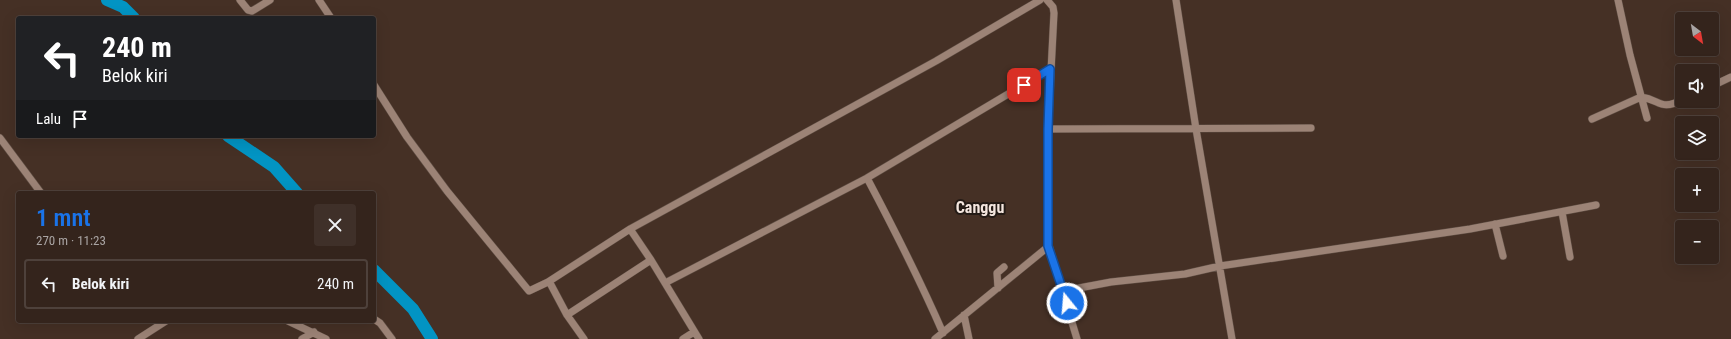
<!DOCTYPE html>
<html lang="id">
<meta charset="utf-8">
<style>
:root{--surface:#34241c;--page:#3f3029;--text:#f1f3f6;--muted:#a9a4a3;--line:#4e413b;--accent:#1a73e8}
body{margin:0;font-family:"Roboto Condensed",sans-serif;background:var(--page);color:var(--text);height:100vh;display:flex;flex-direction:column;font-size:15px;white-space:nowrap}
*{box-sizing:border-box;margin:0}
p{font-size:13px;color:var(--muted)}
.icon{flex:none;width:22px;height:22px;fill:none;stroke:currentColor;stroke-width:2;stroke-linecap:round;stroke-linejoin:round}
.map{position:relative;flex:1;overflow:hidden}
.panel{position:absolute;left:16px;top:191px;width:360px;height:132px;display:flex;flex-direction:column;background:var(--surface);border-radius:4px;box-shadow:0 4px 16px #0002,0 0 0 1px var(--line)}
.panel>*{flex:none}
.top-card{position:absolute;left:16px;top:16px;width:360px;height:122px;border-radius:4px;box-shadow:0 4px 16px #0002,0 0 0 1px var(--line);background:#202124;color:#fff;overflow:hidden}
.needle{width:26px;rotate:149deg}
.controls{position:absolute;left:1675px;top:12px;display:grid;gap:8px}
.controls a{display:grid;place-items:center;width:44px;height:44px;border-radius:4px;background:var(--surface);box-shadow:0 4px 16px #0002,0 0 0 1px var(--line);font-size:20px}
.pin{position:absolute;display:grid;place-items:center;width:34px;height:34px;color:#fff;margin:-17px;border-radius:8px;box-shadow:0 2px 6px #0006}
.me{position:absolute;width:44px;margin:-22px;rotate:343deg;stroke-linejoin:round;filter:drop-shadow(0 0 3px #0008)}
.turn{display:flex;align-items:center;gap:14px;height:84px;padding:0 20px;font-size:18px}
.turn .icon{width:52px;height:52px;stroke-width:2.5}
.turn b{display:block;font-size:28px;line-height:34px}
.then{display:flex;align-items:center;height:38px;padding:0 20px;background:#0003;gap:8px;font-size:15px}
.round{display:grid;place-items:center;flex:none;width:42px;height:42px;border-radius:4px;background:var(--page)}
.head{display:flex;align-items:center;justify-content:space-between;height:68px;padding:0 20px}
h1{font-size:24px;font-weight:600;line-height:30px;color:var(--accent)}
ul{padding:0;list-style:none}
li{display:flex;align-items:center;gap:12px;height:50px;margin:0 8px 6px;padding:0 12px;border:2px solid var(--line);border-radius:4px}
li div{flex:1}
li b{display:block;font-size:15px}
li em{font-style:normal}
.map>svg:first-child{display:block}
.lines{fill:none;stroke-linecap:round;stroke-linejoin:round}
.river{stroke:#0294c3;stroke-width:12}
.street-casing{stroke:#5f4e44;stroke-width:8}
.street{stroke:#9c8376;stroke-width:7}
.route-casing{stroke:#114b97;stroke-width:10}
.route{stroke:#1a73e8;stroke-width:7}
.labels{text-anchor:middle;stroke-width:4;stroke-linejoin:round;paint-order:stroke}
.quarter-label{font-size:16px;font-weight:bold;fill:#f4e6df;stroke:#241b16}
</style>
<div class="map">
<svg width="1731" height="339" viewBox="0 0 1731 339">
<rect width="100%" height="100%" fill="#453025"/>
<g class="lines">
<path class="river" d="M 107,0 L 123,7 L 134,18
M 228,136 L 274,167 L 297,193
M 374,270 L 413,309 L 432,339"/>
<g class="street-casing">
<path id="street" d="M 240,0 L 248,10 L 252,11 L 270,0
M 319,0 L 331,18
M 1047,0 L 1053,7 L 1054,13 L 1048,129 L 1049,246 L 1077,339
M 1176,0 L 1196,129 L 1232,339
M 1618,0 L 1630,55 L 1647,118
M 374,85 L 407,137 L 447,191 L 529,291 L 548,282 L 550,283 L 567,315 L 584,339
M 1712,86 L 1731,77
M 1592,119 L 1641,97 C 1661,100 1660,111 1682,100
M 1048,129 L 1311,128
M 0,138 L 41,193
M 867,178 C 894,229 920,280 943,333
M 1562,212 L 1570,257
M 1495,224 L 1503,256
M 630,229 L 651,260
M 548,282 L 630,229 L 936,61 L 1040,0
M 665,283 L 867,178 L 1050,69
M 998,288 L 997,273 L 1004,267
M 1063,291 L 1111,282 L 1185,274 L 1220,266 L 1470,229 L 1596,205
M 567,315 L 651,260 L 699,339
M 964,315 L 969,339
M 374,319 L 380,323 L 392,339
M 288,321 L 326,339
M 138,339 L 166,321
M 302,339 L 314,332
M 683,339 L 694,332
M 935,339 L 1049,246"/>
</g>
<use href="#street" class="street"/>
</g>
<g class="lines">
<g class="route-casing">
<path id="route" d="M 1024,85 L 1050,69 L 1048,129 L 1048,246 L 1067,303"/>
</g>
<use href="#route" class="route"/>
</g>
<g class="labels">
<g class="quarter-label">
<text x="980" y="213">Canggu</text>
</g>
</g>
</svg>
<div class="controls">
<a><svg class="needle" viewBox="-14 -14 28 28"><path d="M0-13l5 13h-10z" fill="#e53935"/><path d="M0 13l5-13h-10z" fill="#a9a4a3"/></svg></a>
<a><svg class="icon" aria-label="sound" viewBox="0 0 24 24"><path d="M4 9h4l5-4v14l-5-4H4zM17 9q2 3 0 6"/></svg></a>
<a><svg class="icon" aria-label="layers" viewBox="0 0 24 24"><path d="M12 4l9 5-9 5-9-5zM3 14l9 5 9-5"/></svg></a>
<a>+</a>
<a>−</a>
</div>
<div class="pin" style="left:1024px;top:85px;background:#d93025"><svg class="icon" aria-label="arrive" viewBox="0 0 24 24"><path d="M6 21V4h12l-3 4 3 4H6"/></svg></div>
<svg class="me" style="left:1067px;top:303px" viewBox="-20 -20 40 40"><circle r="17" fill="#1a73e8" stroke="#fff" stroke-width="3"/><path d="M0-11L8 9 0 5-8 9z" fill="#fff"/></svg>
<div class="top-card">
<div class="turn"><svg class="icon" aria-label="left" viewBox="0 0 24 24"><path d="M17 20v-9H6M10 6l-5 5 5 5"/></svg><div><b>240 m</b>Belok kiri</div></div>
<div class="then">Lalu<svg class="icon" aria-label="arrive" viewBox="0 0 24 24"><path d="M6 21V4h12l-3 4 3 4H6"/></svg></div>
</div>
<section class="panel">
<div class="head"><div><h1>1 mnt</h1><p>270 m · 11:23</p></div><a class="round"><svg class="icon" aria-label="close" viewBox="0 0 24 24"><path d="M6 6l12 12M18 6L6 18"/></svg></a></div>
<ul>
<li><svg class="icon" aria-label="left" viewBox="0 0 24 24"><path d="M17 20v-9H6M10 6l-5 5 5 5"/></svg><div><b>Belok kiri</b></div><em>240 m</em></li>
</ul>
</section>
</div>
